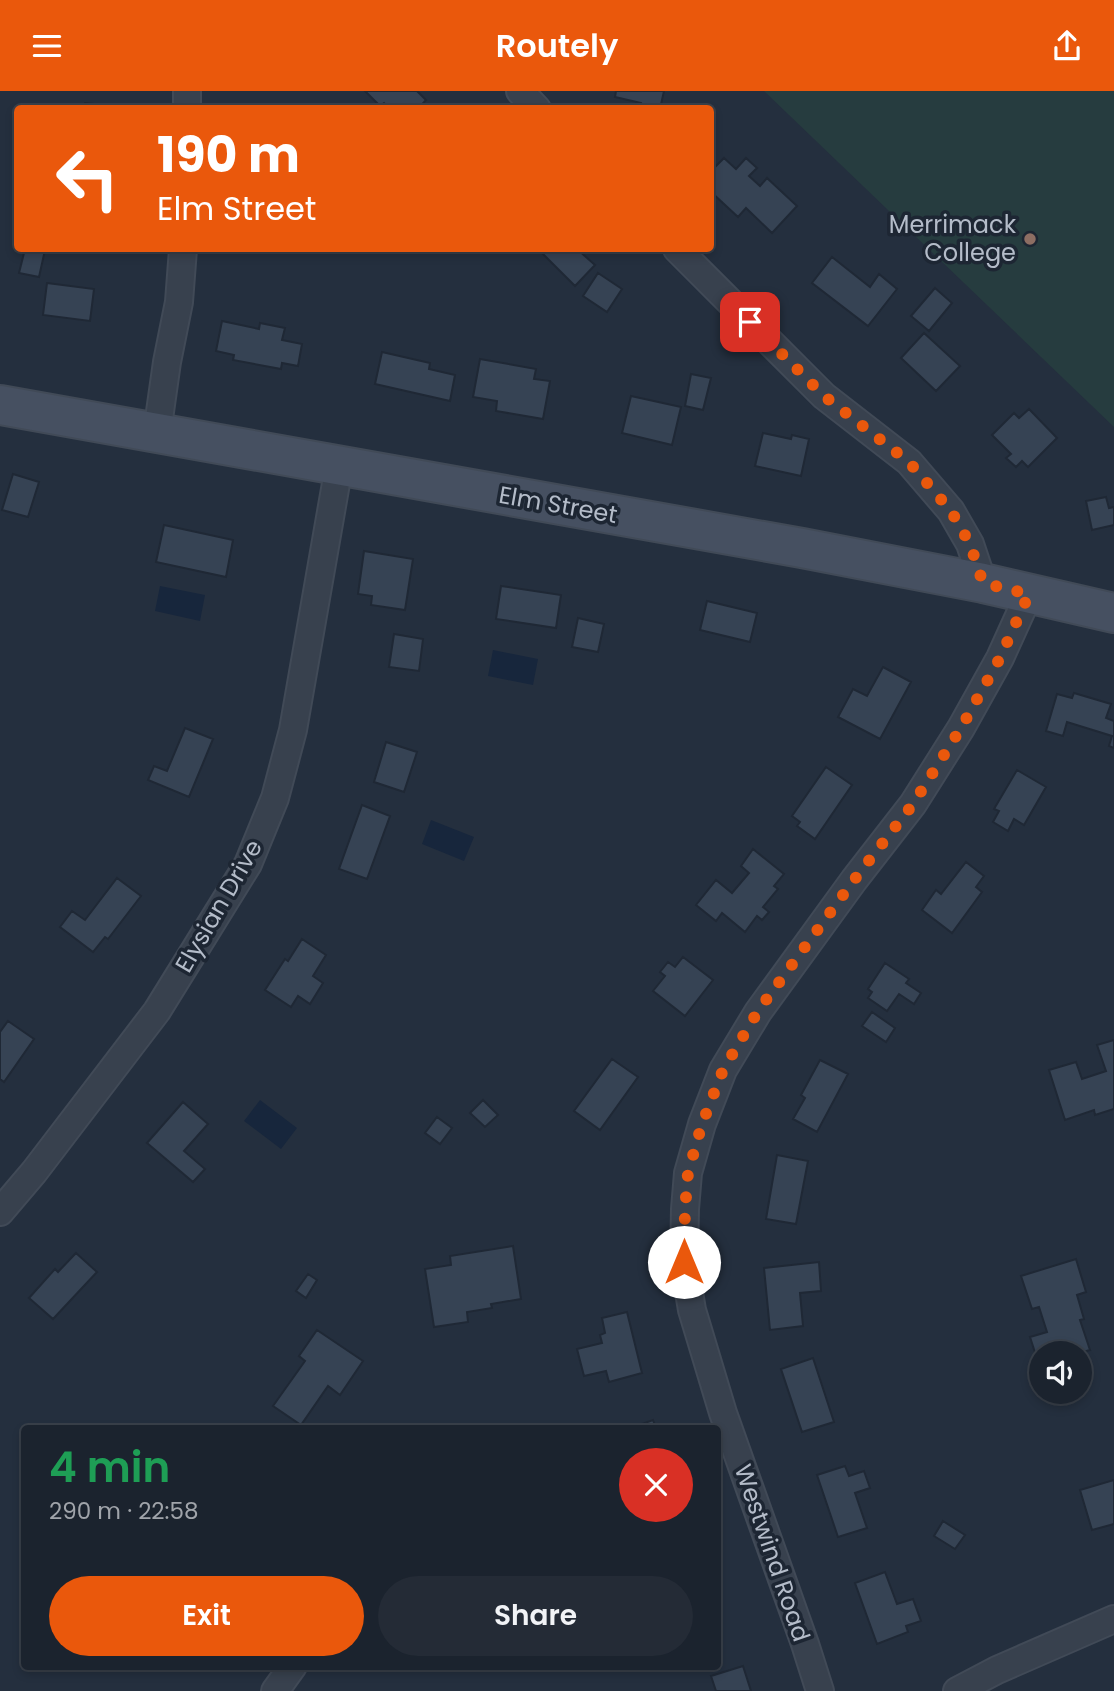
<!DOCTYPE html>
<meta charset="utf-8">
<style>
:root{--surface:#1b232e;--page:#242b36;--text:#f1f3f6;--muted:#a0a4aa;--line:#39404a;--accent:#ea580c}
body{margin:0;font-family:Poppins,sans-serif;background:var(--page);color:var(--text);height:100vh;display:flex;flex-direction:column;font-size:26px;white-space:nowrap}
*{box-sizing:border-box;margin:0}
p{font-size:23px;color:var(--muted)}
.icon{flex:none;width:38px;height:38px;fill:none;stroke:currentColor;stroke-width:2;stroke-linecap:round;stroke-linejoin:round}
.map{position:relative;flex:1;overflow:hidden}
.drawer{position:absolute;left:21px;top:1334px;width:700px;height:245px;display:flex;flex-direction:column;background:var(--surface);border-radius:7px;box-shadow:0 4px 10px #0003,0 0 0 2px var(--line)}
.drawer>*{flex:none}
.banner{position:absolute;left:14px;top:14px;width:700px;height:147px;border-radius:7px;box-shadow:0 4px 10px #0003,0 0 0 2px var(--line);background:#ea580c;color:#fff;overflow:hidden}
.controls{position:absolute;left:1029px;top:1250px;display:grid;gap:14px}
.controls a{display:grid;place-items:center;width:63px;height:63px;border-radius:50%;background:var(--surface);box-shadow:0 4px 10px #0003,0 0 0 2px var(--line);font-size:35px}
.pin{position:absolute;display:grid;place-items:center;width:60px;height:60px;color:#fff;margin:-30px;border-radius:14px;box-shadow:0 4px 10px #0006}
.me{position:absolute;width:77px;margin:-38px;rotate:0deg;stroke-linejoin:round;filter:drop-shadow(0 0 5px #0008)}
.turn{display:flex;align-items:center;gap:24px;height:147px;padding:0 28px;font-size:32px}
.turn .icon{width:91px;height:91px;stroke-width:2.5}
.turn b{display:block;font-size:49px;line-height:60px}
.round{display:grid;place-items:center;flex:none;width:74px;height:74px;border-radius:37px;background:var(--page)}
.headline{display:flex;align-items:center;justify-content:space-between;height:119px;padding:0 28px}
h1{font-size:42px;font-weight:600;line-height:52px;color:#1e9e55}
.button{display:flex;gap:14px;margin-top:auto;padding:14px 28px}
.button a{flex:1;height:80px;border-radius:42px;background:var(--accent);color:#fff;font-size:28px;font-weight:600;line-height:80px;text-align:center}
.button a+a{background:var(--page);color:var(--text)}
header{display:flex;justify-content:space-between;align-items:center;height:91px;padding:0 28px;background:var(--accent);color:#fff;font-size:32px;font-weight:600}
.map>svg:first-child{display:block}
.green{fill:#263c3f}
.water{fill:#17263c}
.building{fill:#364354;stroke:#1f2835;stroke-width:2}
.lines{fill:none;stroke-linecap:round;stroke-linejoin:round}
.street-casing{stroke:#414a57;stroke-width:30}
.secondary-casing{stroke:#414a57;stroke-width:42}
.street{stroke:#38414e;stroke-width:26}
.secondary{stroke:#465061;stroke-width:38}
.route{stroke:#ea580c;stroke-width:12;stroke-dasharray:0 21.6}
.education-dot{fill:#8d6e63;stroke:#1d2633;stroke-width:2.5}
.labels{text-anchor:middle;stroke-width:7;stroke-linejoin:round;paint-order:stroke}
.poi-label{font-size:24px;fill:#b4bcc9;stroke:#1d2633;text-anchor:end}
.street-label{font-size:24px;fill:#b4bcc9;stroke:#1d2633}
</style>
<header><svg class="icon" aria-label="menu" viewBox="0 0 24 24"><path d="M4 6h16M4 12h16M4 18h16"/></svg>Routely<svg class="icon" aria-label="share" viewBox="0 0 24 24"><path d="M12 15V3M7 8l5-5 5 5M5 13v7h14v-7"/></svg></header>
<div class="map">
<svg width="1114" height="1600" viewBox="0 0 1114 1600">
<rect width="100%" height="100%" fill="#242f3e"/>
<path class="green" d="M 764,0 L 1114,0 L 1114,336 Z"/>
<path class="water" d="M 160,495 L 205,504 L 200,530 L 155,520 Z
M 493,559 L 538,568 L 533,594 L 488,585 Z
M 431,729 L 474,746 L 464,770 L 422,753 Z
M 260,1009 L 297,1037 L 281,1058 L 244,1030 Z"/>
<path class="building" d="M 365,0 L 417,0 L 426,9 L 418,18 L 389,18 L 384,12 L 380,15 Z
M 616,0 L 664,0 L 660,18 L 651,16 L 651,18 L 640,18 L 641,12 L 615,6 Z
M 85,12 L 120,16 L 120,18 L 85,18 Z
M 724,67 L 736,78 L 746,67 L 757,77 L 749,85 L 760,95 L 767,87 L 797,115 L 772,142 L 746,117 L 738,126 L 710,100 L 710,81 Z
M 25,158 L 45,159 L 39,186 L 19,182 Z
M 546,158 L 577,158 L 595,174 L 575,195 L 542,162 Z
M 832,166 L 870,196 L 879,183 L 897,198 L 868,235 L 812,192 Z
M 598,182 L 622,198 L 607,221 L 583,205 Z
M 47,192 L 94,198 L 90,230 L 43,224 Z
M 935,197 L 952,212 L 929,240 L 911,225 Z
M 222,230 L 259,238 L 260,232 L 285,237 L 282,249 L 302,253 L 298,275 L 282,272 L 281,278 L 233,269 L 234,264 L 216,260 Z
M 924,242 L 960,275 L 936,300 L 901,267 Z
M 382,261 L 430,272 L 429,278 L 455,284 L 450,310 L 375,293 Z
M 480,268 L 536,278 L 534,288 L 550,290 L 543,328 L 496,320 L 497,310 L 473,306 Z
M 691,283 L 711,287 L 703,319 L 685,315 Z
M 631,305 L 681,316 L 672,354 L 622,342 Z
M 1029,318 L 1057,347 L 1028,376 L 1022,370 L 1016,376 L 1006,367 L 1011,363 L 992,344 L 1014,322 L 1019,327 Z
M 763,342 L 791,348 L 792,344 L 809,348 L 801,385 L 755,375 Z
M 13,383 L 39,391 L 28,426 L 2,419 Z
M 1106,406 L 1109,417 L 1114,416 L 1114,434 L 1092,439 L 1086,410 Z
M 164,434 L 233,449 L 226,486 L 156,471 Z
M 364,460 L 413,468 L 405,519 L 371,514 L 372,505 L 358,503 Z
M 501,495 L 561,504 L 556,537 L 496,528 Z
M 707,510 L 757,522 L 750,551 L 700,539 Z
M 578,527 L 604,533 L 598,561 L 572,556 Z
M 394,543 L 423,548 L 419,580 L 389,576 Z
M 883,576 L 911,591 L 880,648 L 838,626 L 853,598 L 867,605 Z
M 1074,602 L 1111,613 L 1106,627 L 1114,630 L 1114,657 L 1109,655 L 1112,645 L 1067,631 L 1063,645 L 1046,640 L 1057,603 L 1072,607 Z
M 185,637 L 213,648 L 189,706 L 148,689 L 154,675 L 167,680 Z
M 386,651 L 417,661 L 404,701 L 374,691 Z
M 826,676 L 852,694 L 815,748 L 797,735 L 800,731 L 792,725 Z
M 1017,679 L 1046,696 L 1024,734 L 1014,728 L 1008,740 L 993,731 L 999,720 L 994,718 Z
M 362,714 L 390,725 L 367,788 L 339,778 Z
M 753,758 L 784,783 L 774,795 L 778,798 L 763,816 L 769,821 L 762,829 L 757,825 L 745,841 L 722,822 L 716,830 L 696,814 L 716,789 L 732,802 L 749,782 L 741,775 Z
M 966,771 L 984,785 L 976,796 L 982,801 L 952,842 L 922,819 L 936,799 L 941,803 Z
M 117,787 L 141,805 L 108,848 L 105,846 L 93,861 L 60,836 L 72,820 L 85,829 Z
M 302,848 L 326,864 L 313,885 L 323,892 L 310,913 L 298,905 L 291,916 L 265,899 L 285,868 L 288,870 Z
M 683,866 L 713,889 L 685,925 L 653,900 L 665,885 L 660,881 L 668,871 L 675,876 Z
M 885,872 L 909,888 L 906,892 L 921,902 L 914,913 L 899,903 L 887,920 L 868,907 L 872,901 L 868,898 Z
M 872,921 L 895,937 L 886,951 L 862,935 Z
M 8,930 L 34,948 L 4,991 L 0,988 L 0,941 Z
M 1114,949 L 1114,1018 L 1095,1024 L 1094,1019 L 1065,1029 L 1049,979 L 1076,971 L 1082,988 L 1106,980 L 1097,954 Z
M 612,968 L 638,986 L 600,1039 L 574,1020 Z
M 820,969 L 848,983 L 817,1041 L 793,1028 L 805,1007 L 801,1004 Z
M 483,1009 L 498,1024 L 485,1036 L 470,1022 Z
M 183,1011 L 208,1033 L 184,1060 L 205,1078 L 193,1091 L 147,1052 Z
M 437,1026 L 452,1037 L 440,1053 L 425,1042 Z
M 777,1064 L 808,1070 L 796,1133 L 766,1128 Z
M 513,1155 L 521,1208 L 491,1213 L 492,1217 L 467,1221 L 468,1231 L 434,1236 L 425,1178 L 451,1174 L 450,1165 Z
M 76,1162 L 97,1181 L 53,1228 L 29,1207 L 55,1178 L 58,1181 Z
M 1076,1168 L 1086,1201 L 1077,1204 L 1084,1228 L 1080,1229 L 1090,1259 L 1079,1262 L 1041,1262 L 1040,1277 L 1030,1246 L 1047,1241 L 1039,1216 L 1032,1218 L 1021,1185 Z
M 819,1171 L 821,1200 L 800,1202 L 803,1235 L 770,1239 L 764,1177 Z
M 308,1183 L 317,1189 L 306,1207 L 296,1200 Z
M 627,1221 L 642,1282 L 609,1291 L 606,1280 L 584,1285 L 577,1258 L 602,1252 L 600,1244 L 605,1242 L 602,1227 Z
M 317,1239 L 363,1270 L 340,1304 L 328,1295 L 301,1334 L 273,1315 L 305,1270 L 299,1265 Z
M 813,1267 L 834,1331 L 802,1341 L 781,1278 Z
M 653,1329 L 656,1337 L 631,1337 Z
M 845,1375 L 849,1385 L 864,1380 L 870,1397 L 855,1402 L 867,1437 L 838,1446 L 817,1384 Z
M 1114,1389 L 1114,1433 L 1092,1439 L 1080,1399 Z
M 943,1430 L 965,1444 L 955,1458 L 934,1445 Z
M 885,1481 L 897,1513 L 913,1508 L 921,1530 L 906,1535 L 908,1541 L 877,1553 L 855,1492 Z
M 743,1575 L 751,1600 L 716,1600 L 711,1585 Z"/>
<g class="lines">
<g class="street-casing">
<path id="street" d="M 187,0 L 187,18
M 520,0 L 537,18
M 677,158 L 824,305 L 909,371 L 951,420 L 970,453 L 983,492
M 157,342 L 167,271 L 179,211 L 183,158
M 0,1121 L 34,1081 L 157,920 L 248,773 L 275,707 L 293,639 L 339,375
M 275,1600 L 293,1575
M 820,1600 L 805,1553 L 723,1322 L 692,1219 L 684,1171 L 685,1118 L 688,1082 L 702,1033 L 723,979 L 758,921 L 854,789 L 913,713 L 961,637 L 1000,567 L 1029,503
M 957,1600 L 997,1579 L 1114,1528"/>
</g>
<g class="secondary-casing">
<path id="secondary" d="M 0,314 L 802,457 L 983,492 L 1114,522"/>
</g>
<use href="#street" class="street"/>
<use href="#secondary" class="secondary"/>
</g>
<g class="lines">
<path class="route" d="M 684,1171 L 685,1118 L 688,1082 L 702,1033 L 723,979 L 758,920 L 854,789 L 913,713 L 961,637 L 1000,567 L 1029,503 L 983,492 L 970,453 L 951,420 L 909,371 L 824,305 L 750,231"/>
</g>
<circle class="education-dot" cx="1030" cy="148" r="7"/>
<g class="labels">
<g class="poi-label">
<text x="1016" y="142">Merrimack<tspan x="1016" dy="28">College</tspan></text>
</g>
<g class="street-label">
<text transform="translate(558 414) rotate(10)" y="8">Elm Street</text>
<text transform="translate(219 815) rotate(-60)" y="8">Elysian Drive</text>
<text transform="translate(772 1462) rotate(71)" y="8">Westwind Road</text>
</g>
</g>
</svg>
<div class="controls">
<a><svg class="icon" aria-label="sound" viewBox="0 0 24 24"><path d="M4 9h4l5-4v14l-5-4H4zM17 9q2 3 0 6"/></svg></a>
</div>
<div class="pin" style="left:750px;top:231px;background:#d93025"><svg class="icon" aria-label="arrive" viewBox="0 0 24 24"><path d="M6 21V4h12l-3 4 3 4H6"/></svg></div>
<svg class="me" style="left:684px;top:1171px" viewBox="-20 -20 40 40"><circle r="19" fill="#fff"/><path d="M0-13L10 11 0 6-10 11z" fill="#ea580c"/></svg>
<div class="banner">
<div class="turn"><svg class="icon" aria-label="left" viewBox="0 0 24 24"><path d="M17 20v-9H6M10 6l-5 5 5 5"/></svg><div><b>190 m</b>Elm Street</div></div>
</div>
<section class="drawer">
<div class="headline"><div><h1>4 min</h1><p>290 m · 22:58</p></div><a class="round" style="background:#d93025;color:#fff"><svg class="icon" aria-label="close" viewBox="0 0 24 24"><path d="M6 6l12 12M18 6L6 18"/></svg></a></div>
<div class="button"><a>Exit</a><a>Share</a></div>
</section>
</div>
